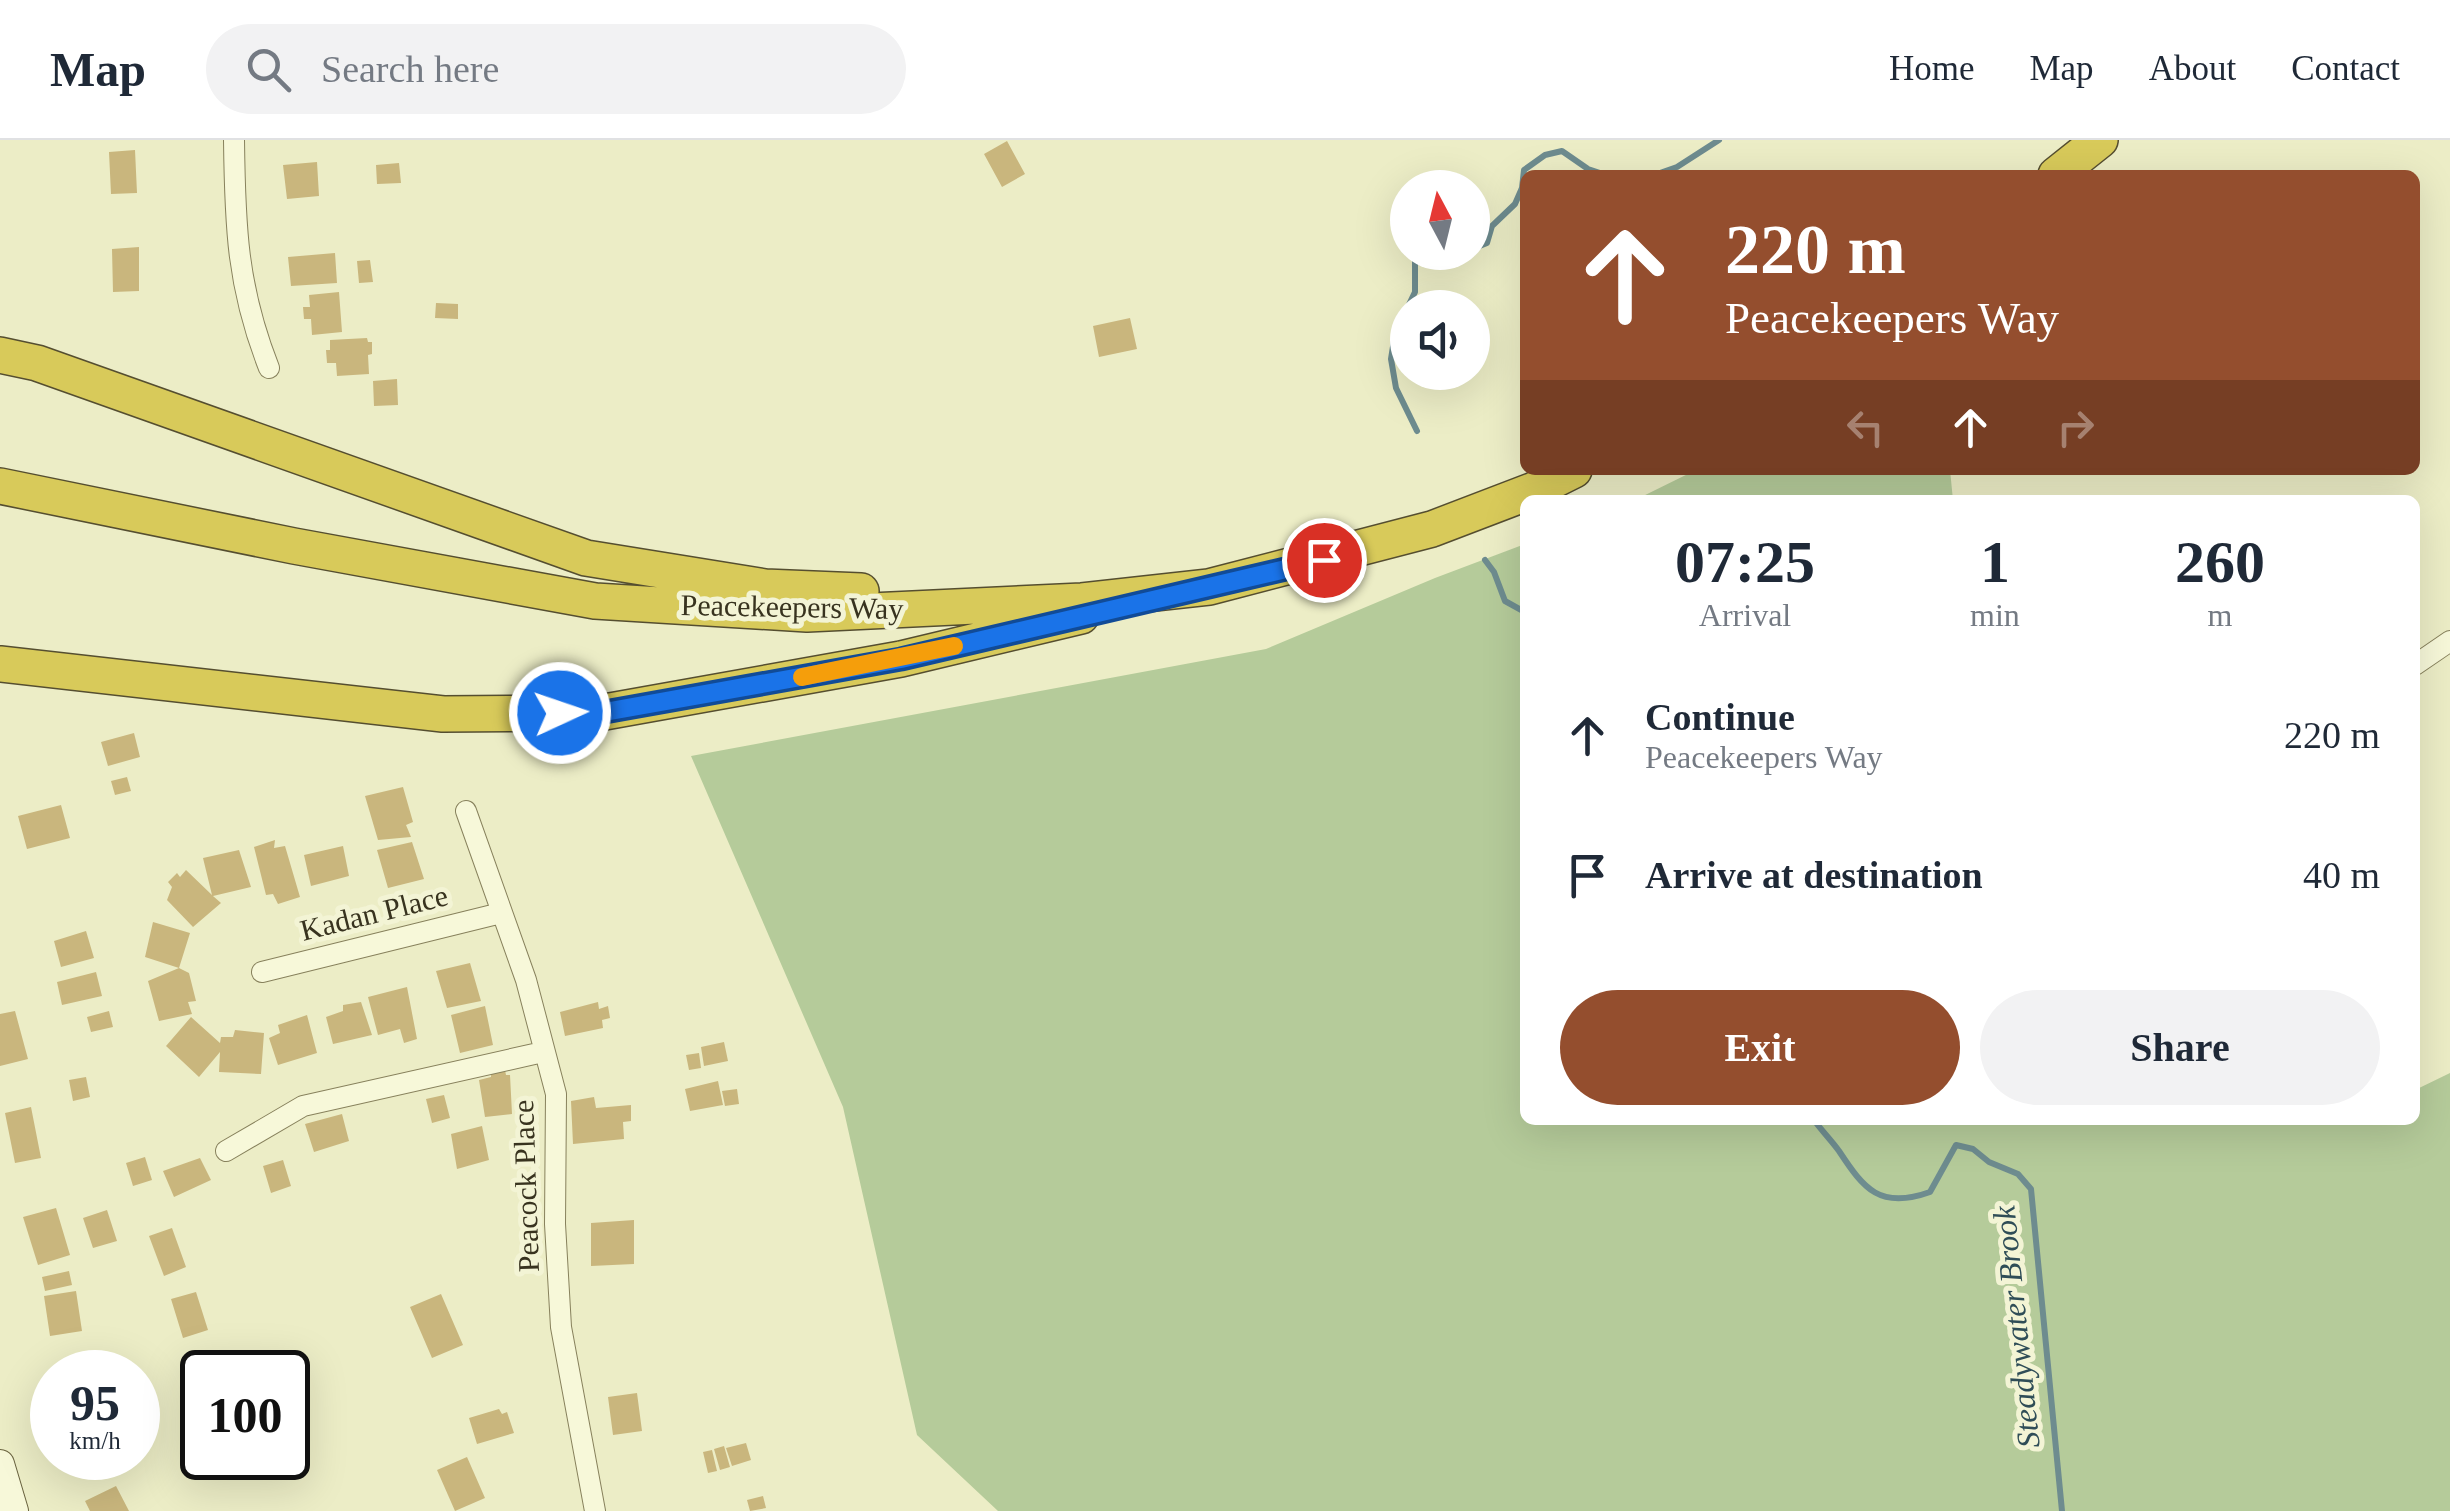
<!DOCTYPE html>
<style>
:root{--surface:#fff;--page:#f2f2f3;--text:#1f2937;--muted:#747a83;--line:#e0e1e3;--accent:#944e2e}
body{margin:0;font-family:"Times New Roman",serif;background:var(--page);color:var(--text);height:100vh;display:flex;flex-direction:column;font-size:38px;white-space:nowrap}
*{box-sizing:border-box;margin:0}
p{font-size:32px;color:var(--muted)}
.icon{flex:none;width:55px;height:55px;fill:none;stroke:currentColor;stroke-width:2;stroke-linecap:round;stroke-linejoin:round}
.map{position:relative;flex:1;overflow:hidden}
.side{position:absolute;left:1520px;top:355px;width:900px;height:630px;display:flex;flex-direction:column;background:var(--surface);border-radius:15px;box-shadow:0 10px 40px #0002}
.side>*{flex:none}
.hud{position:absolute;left:1520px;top:30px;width:900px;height:305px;border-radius:15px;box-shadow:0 10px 40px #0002;background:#944e2e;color:#fff;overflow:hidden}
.needle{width:65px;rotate:353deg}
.tools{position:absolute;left:1390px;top:30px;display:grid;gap:20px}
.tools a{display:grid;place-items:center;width:100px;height:100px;border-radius:50%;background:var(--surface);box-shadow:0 10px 40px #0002;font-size:50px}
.speed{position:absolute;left:30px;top:1210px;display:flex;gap:20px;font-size:50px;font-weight:700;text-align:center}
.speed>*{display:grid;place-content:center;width:130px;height:130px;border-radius:50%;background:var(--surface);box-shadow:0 10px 40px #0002;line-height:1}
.speed small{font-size:25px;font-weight:400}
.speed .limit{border:5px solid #111;border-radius:15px;background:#fff;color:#111}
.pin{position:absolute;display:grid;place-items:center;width:85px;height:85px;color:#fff;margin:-42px;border:5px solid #fff;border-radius:50%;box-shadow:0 2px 10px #0007}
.me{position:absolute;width:110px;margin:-55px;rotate:87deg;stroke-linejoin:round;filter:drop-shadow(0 0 8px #0008)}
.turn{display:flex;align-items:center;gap:35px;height:210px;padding:0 40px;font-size:45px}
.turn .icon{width:130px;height:130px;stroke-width:2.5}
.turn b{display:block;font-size:70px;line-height:85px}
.lanes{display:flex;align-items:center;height:95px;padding:0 40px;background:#0003;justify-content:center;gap:50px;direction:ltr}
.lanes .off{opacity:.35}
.eta{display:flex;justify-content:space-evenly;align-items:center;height:170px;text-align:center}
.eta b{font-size:60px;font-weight:700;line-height:70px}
.action{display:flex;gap:20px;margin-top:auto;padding:20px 40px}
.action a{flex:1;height:115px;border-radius:60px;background:var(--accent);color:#fff;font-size:40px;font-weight:700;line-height:115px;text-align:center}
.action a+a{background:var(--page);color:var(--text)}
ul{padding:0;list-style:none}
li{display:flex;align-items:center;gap:30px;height:140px;padding:0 40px}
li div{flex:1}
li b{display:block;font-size:38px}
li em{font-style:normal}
header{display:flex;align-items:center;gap:60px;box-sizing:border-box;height:140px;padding:0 50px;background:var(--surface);border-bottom:2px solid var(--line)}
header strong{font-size:48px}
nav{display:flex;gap:55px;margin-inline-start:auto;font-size:35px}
.search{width:700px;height:90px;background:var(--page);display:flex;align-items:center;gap:25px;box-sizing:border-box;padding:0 35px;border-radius:55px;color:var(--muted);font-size:38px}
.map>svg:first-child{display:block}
.green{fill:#b5cb9a}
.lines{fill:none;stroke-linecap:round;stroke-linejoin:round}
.stream{stroke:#6e8c8f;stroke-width:6}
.building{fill:#c9b67d}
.street-casing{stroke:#87815c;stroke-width:22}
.secondary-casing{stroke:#69623f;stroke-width:30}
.highway-casing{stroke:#554e30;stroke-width:38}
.street{stroke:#f7f8d9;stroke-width:20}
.secondary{stroke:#f7f8d9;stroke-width:28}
.highway{stroke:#d8ca5a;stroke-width:35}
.route-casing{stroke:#114b97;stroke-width:25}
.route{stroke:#1a73e8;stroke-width:18}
.slow{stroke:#f59e0b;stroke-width:18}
.labels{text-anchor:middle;stroke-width:10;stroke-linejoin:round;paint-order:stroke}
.street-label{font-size:30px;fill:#38331f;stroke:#f3f4d5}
.water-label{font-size:32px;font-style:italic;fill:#2f4d57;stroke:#f3f4d5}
</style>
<header>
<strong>Map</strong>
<div class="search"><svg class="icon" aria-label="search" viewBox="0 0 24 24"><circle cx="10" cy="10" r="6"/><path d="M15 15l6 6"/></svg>Search here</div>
<nav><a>Home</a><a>Map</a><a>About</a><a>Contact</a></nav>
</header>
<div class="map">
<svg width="2450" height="1371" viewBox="0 0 2450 1371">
<rect width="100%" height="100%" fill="#ecedc6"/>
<path class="green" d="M 1696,330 L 1950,330 L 1953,360 L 1635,360 Z
M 1525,404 L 1525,980 L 2415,980 L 2415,950 L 2450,933 L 2450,1371 L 998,1371 L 917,1295 L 843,967 L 691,616 L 1266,509 L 1435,438 Z"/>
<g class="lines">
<path class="stream" d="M 1635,35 L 1657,34 L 1677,27 L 1719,0
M 1472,109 L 1487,103 L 1492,86 L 1515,64 L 1522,48 L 1524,30 L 1545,15 L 1562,11 L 1588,29 L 1606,35
M 1415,112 L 1415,152 L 1395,194 L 1391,219 L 1396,248 L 1417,291
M 1485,420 L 1494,432 L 1505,461 L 1525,472
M 1814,980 C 1822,991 1831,1000 1839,1011 C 1864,1049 1880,1070 1930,1052 L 1956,1005 L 1973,1009 L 1989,1022 L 2018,1034 L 2031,1049 L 2062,1371"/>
</g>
<path class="building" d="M 1007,1 L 1025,34 L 1002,47 L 984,14 Z
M 135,10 L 137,53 L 111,54 L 109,12 Z
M 317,22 L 319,56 L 287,59 L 283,25 Z
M 399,23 L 401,43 L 377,44 L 376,25 Z
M 139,107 L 139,151 L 113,152 L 112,109 Z
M 335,113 L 337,143 L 291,146 L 288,117 Z
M 370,120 L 373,142 L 359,143 L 357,121 Z
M 339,152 L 342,192 L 312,195 L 311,179 L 304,179 L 303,167 L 310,167 L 309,155 Z
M 436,163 L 458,164 L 458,179 L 435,178 Z
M 1130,178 L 1137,209 L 1099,217 L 1093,186 Z
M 367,198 L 368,202 L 372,202 L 372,214 L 368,215 L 369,234 L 337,236 L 336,223 L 327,223 L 326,210 L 330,210 L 330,200 Z
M 397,239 L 398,265 L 374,266 L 373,241 Z
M 134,593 L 140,617 L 108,626 L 101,602 Z
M 127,637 L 131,651 L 115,655 L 111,641 Z
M 403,647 L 413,682 L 406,685 L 411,697 L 378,700 L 365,656 Z
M 61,665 L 70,698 L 27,709 L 18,676 Z
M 275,700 L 274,708 L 285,706 L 300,757 L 278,764 L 273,754 L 266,755 L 254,707 Z
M 412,702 L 424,739 L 388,748 L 377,710 Z
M 343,706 L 349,736 L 311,746 L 304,715 Z
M 239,710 L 251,747 L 213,756 L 221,763 L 193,787 L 167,760 L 172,747 L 168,742 L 177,733 L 180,737 L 186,730 L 212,755 L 203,718 Z
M 153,782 L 190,793 L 179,828 L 145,817 Z
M 86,791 L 94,818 L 61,827 L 54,801 Z
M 470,823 L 481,861 L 447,868 L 436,831 Z
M 179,828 L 189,833 L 196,861 L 188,862 L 192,874 L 159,881 L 148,841 Z
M 96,832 L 102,856 L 62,865 L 57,842 Z
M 407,847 L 417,899 L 404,903 L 400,889 L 378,895 L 368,857 Z
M 361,862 L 372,895 L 333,904 L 326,877 L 343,871 L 343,865 Z
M 598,862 L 599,869 L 608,866 L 610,878 L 602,880 L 603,888 L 565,896 L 560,872 Z
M 485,866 L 493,905 L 460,913 L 451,875 Z
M 15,871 L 28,919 L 0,926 L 0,874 Z
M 109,871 L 113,887 L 91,892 L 87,877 Z
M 307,875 L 317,913 L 278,925 L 269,898 L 280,893 L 278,885 Z
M 191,877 L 220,903 L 221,897 L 233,897 L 235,890 L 264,893 L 261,934 L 219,932 L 220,912 L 199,937 L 166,906 Z
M 724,902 L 728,921 L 704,926 L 701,907 Z
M 699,913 L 701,928 L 689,930 L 686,915 Z
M 505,930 L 506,935 L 510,935 L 512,974 L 485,977 L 479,940 L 491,937 L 491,932 Z
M 86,937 L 90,957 L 73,961 L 69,940 Z
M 718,941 L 723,965 L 690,971 L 685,949 Z
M 737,949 L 739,964 L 725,966 L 722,951 Z
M 444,955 L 450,978 L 432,983 L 426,959 Z
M 594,957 L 596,968 L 631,965 L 631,981 L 623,982 L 624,999 L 573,1004 L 571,961 Z
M 31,967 L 41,1018 L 15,1023 L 5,973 Z
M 342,974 L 349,1001 L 314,1012 L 305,984 Z
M 482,986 L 489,1020 L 457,1029 L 451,994 Z
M 145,1017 L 152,1040 L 133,1046 L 126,1023 Z
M 200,1018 L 211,1040 L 174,1057 L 163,1031 Z
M 283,1020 L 291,1046 L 271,1053 L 263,1026 Z
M 56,1068 L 70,1115 L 38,1125 L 23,1077 Z
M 107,1070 L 117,1101 L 93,1108 L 83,1078 Z
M 634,1080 L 634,1124 L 591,1126 L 591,1083 Z
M 172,1088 L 186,1127 L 164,1136 L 149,1096 Z
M 69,1131 L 72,1145 L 45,1151 L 42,1137 Z
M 76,1151 L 82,1191 L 50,1196 L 44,1156 Z
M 196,1152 L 208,1190 L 183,1198 L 171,1159 Z
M 441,1154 L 463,1205 L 432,1218 L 410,1167 Z
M 637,1253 L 642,1291 L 613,1295 L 608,1257 Z
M 499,1269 L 502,1274 L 507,1272 L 514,1293 L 477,1304 L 469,1278 Z
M 746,1303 L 751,1320 L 732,1326 L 726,1308 Z
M 724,1306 L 730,1327 L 720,1330 L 714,1309 Z
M 712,1310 L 717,1331 L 708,1333 L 703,1312 Z
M 467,1317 L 485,1358 L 455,1371 L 437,1330 Z
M 116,1346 L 129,1371 L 90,1371 L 85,1361 Z
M 763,1356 L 766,1368 L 750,1371 L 747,1360 Z"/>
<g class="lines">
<g class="street-casing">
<path id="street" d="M 234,0 C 235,86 237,147 269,228
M 2415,525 L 2450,501
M 466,671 L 526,840 L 556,954 L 555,1084 L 561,1187 L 595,1371
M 262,832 L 501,773
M 226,1011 L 303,966 L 543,912"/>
</g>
<g class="secondary-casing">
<path id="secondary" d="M 0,1324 L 14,1371"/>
</g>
<g class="highway-casing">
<path id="highway" d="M 2056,35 L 2100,0
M 0,215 L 37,223 L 586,418 L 765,447 L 861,451
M 0,346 L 294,406 L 595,461 L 807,474 L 1082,461 L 1209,447 L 1432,389 L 1534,350 L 1574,330
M 0,524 L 443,574 L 599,573 L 901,519 L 1081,476"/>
</g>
<use href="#street" class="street"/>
<use href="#secondary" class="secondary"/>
<use href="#highway" class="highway"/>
</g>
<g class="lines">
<g class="route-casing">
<path id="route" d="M 560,573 L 599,573 L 901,519 L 1324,420"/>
</g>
<use href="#route" class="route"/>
<path class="slow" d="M 802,537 L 954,506"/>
</g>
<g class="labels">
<g class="street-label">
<text transform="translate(792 467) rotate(1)" y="10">Peacekeepers Way</text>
<text transform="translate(374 773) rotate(-14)" y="10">Kadan Place</text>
<text transform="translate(526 1046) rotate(-92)" y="10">Peacock Place</text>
</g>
<g class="water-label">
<text transform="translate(2016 1187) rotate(-96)" y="11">Steadywater Brook</text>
</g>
</g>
</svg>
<div class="tools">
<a><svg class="needle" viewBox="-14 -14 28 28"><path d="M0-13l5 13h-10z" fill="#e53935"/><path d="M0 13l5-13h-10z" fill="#747a83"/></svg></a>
<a><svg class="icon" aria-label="sound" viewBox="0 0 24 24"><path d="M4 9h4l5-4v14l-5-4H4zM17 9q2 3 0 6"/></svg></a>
</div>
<div class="speed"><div>95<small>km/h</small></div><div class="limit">100</div></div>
<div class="pin" style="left:1324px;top:420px;background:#d93025"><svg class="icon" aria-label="arrive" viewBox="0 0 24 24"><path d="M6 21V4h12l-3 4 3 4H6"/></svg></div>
<svg class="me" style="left:560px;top:573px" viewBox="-20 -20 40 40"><circle r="17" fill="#1a73e8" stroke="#fff" stroke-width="3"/><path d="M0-11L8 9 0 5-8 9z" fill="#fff"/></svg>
<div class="hud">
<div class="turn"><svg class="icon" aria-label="ahead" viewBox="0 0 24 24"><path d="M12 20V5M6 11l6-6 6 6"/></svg><div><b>220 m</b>Peacekeepers Way</div></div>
<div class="lanes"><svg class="icon off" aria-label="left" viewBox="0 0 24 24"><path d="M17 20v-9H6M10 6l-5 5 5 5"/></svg><svg class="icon" aria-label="ahead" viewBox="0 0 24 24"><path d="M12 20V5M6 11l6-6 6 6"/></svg><svg class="icon off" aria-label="right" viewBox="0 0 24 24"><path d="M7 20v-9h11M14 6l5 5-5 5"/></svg></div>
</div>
<section class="side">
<div class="eta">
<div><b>07:25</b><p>Arrival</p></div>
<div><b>1</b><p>min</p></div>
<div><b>260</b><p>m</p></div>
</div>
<ul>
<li><svg class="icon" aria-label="ahead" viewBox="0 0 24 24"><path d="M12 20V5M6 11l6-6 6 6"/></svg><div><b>Continue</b><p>Peacekeepers Way</p></div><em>220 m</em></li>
<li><svg class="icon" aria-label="arrive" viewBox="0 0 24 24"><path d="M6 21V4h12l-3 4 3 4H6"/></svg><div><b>Arrive at destination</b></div><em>40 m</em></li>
</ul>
<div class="action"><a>Exit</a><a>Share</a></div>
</section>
</div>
